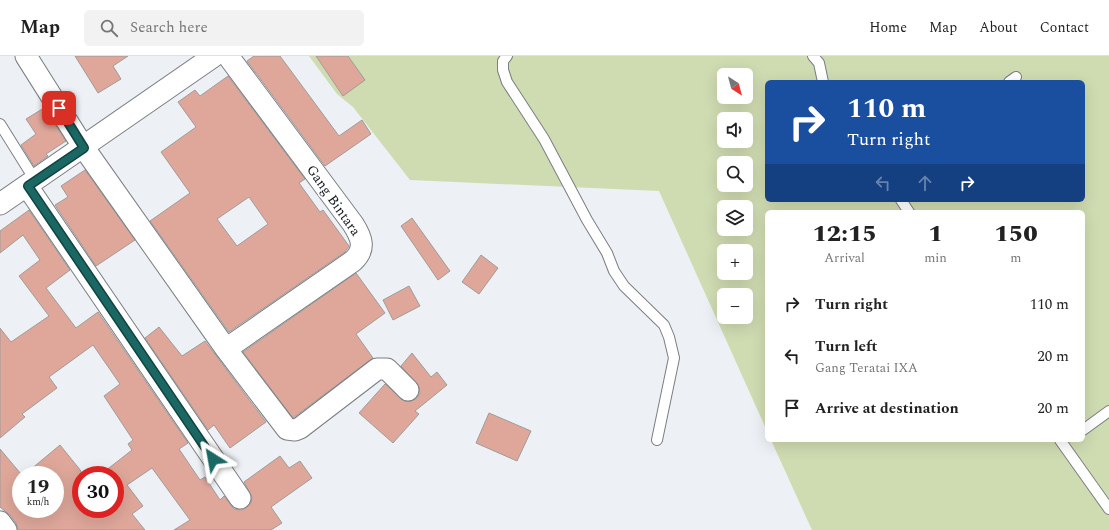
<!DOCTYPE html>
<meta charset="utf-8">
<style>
:root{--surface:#fff;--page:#f2f2f2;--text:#222;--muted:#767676;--line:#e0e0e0}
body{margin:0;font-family:Spectral,serif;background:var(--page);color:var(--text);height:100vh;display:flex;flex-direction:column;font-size:15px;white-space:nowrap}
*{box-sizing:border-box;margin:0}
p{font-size:13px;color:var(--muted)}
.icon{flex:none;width:22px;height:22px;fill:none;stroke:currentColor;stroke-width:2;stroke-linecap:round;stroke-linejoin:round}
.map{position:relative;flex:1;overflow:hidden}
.panel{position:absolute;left:765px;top:154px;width:320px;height:232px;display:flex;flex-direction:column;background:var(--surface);border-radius:6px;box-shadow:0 4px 16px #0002}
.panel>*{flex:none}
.banner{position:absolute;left:765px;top:24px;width:320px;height:122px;border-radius:6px;box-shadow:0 4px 16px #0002;background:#1a4fa0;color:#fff;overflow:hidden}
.needle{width:26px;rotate:144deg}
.buttons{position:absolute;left:717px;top:12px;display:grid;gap:8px}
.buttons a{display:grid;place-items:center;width:36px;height:36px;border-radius:6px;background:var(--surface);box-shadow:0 4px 16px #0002;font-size:20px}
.speed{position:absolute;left:12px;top:410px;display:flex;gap:8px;font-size:20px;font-weight:700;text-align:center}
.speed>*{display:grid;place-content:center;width:52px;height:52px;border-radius:50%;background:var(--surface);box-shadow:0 4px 16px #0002;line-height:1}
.speed small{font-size:10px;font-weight:400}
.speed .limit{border:6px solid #d22;background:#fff;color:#111}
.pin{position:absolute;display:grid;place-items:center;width:34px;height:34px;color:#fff;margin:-17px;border-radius:8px;box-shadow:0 2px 6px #0006}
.me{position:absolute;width:44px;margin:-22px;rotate:326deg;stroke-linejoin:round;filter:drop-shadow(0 0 3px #0008)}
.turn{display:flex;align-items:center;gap:14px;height:84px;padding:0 16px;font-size:18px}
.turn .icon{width:52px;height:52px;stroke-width:2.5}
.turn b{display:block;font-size:28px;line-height:34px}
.lanes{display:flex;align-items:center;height:38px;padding:0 16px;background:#0003;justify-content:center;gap:20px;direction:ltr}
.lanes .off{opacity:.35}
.eta{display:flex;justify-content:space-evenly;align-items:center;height:68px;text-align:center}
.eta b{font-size:24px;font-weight:800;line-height:28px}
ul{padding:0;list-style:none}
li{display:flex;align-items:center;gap:12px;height:52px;padding:0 16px}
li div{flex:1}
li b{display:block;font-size:15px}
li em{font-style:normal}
header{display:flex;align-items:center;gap:24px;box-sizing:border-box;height:56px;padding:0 20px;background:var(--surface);border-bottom:1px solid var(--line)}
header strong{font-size:19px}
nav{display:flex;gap:22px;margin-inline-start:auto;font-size:14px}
.search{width:280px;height:36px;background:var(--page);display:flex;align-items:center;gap:10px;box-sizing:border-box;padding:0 14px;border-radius:6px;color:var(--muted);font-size:15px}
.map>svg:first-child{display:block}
.green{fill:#cfdbb1;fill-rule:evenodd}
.building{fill:#dea79a;stroke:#a19b9a;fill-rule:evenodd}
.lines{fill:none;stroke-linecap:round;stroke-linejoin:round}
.lane-casing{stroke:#7b7e82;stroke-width:12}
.street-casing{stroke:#7b7e82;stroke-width:23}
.lane{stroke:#fff;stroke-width:10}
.street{stroke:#fff;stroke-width:21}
.route-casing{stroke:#114340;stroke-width:10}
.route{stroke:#1a6763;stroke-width:7}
.labels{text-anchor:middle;stroke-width:3.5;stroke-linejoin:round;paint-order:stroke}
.street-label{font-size:14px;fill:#151617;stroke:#fdfeff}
</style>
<header>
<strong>Map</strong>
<div class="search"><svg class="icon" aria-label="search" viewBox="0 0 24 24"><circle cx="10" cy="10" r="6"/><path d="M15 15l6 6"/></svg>Search here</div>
<nav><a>Home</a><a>Map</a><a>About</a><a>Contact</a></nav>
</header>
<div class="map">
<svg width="1109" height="474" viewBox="0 0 1109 474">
<rect width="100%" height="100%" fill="#edf1f5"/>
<path class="green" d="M 309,0 L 1109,0 L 1109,474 L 812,474 L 771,384 L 1083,384 L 1083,156 L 767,156 L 767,375 L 659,135 L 410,124 L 353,51 L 337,38 ZM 724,19 L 746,19 L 746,41 L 724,41 ZM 767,26 L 1083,26 L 1083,144 L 767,144 ZM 724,63 L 746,63 L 746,85 L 724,85 ZM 724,107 L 746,107 L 746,129 L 724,129 ZM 724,151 L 746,151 L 746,173 L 724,173 ZM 724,195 L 746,195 L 746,217 L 724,217 ZM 724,239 L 746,239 L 746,261 L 724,261 Z"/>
<path class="building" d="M 75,0 L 128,0 L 113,10 L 121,23 L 98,37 Z
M 254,0 L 280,0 L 339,80 L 362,64 L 371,78 L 325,110 L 247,5 Z
M 316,0 L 348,0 L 365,24 L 343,40 Z
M 228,20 L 305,123 L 299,127 L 320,156 L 323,154 L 349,190 L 345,196 L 229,276 L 150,165 L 190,137 L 161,96 L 196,71 L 178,46 L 195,34 L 200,40 ZM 249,141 L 268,168 L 237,190 L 217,163 Z
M 44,52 L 66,85 L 46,98 L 48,100 L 34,110 L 21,89 L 36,78 L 26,63 Z
M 85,114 L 135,184 L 96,210 L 55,149 L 68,141 L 61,130 Z
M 29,154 L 70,214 L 46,232 L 76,272 L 98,256 L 188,387 L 179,393 L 200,424 L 205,421 L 220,444 L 224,440 L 234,453 L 241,454 L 246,452 L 251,447 L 252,441 L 244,426 L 280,400 L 289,412 L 300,405 L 312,422 L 271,451 L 282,467 L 271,474 L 174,474 L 190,464 L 152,412 L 127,429 L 143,450 L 132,458 L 145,474 L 18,474 L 16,467 L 10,459 L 0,451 L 0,393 L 21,418 L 21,453 L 55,453 L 55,419 L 24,419 L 60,389 L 81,415 L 81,453 L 115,453 L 115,419 L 100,419 L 132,394 L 128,388 L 133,384 L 104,340 L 120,328 L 93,289 L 49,321 L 57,332 L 22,358 L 25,361 L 0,382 L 0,272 L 11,286 L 49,260 L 19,220 L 40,204 L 23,179 L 0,197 L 0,175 Z
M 412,162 L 450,215 L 438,224 L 401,170 Z
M 481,199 L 498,212 L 479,238 L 462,226 Z
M 356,217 L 385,257 L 356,278 L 373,302 L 293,362 L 243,296 Z
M 409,230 L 420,250 L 393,264 L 383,244 Z
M 159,271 L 182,300 L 205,285 L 266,366 L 230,392 L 214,369 L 208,374 L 145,282 Z
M 412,297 L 431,321 L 437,316 L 447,329 L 415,355 L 419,358 L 393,387 L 359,357 L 385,328 L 405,345 L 411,345 L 417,342 L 420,337 L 419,331 L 401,310 Z
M 489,357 L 531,375 L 517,405 L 476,387 Z"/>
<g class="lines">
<g class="lane-casing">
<path id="lane" d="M 507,0 L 503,5 L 503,14 L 507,26 L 544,83 L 587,164 L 607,197 L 614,215 L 624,230 L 664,269 L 669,281 L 674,302 L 657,384
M 813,0 L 819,7 L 823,26
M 1009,26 L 1016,21
M 0,68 L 35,124
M 901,144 L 909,156
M 1083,374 L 1109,355
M 1060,384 L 1109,453"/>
</g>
<g class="street-casing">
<path id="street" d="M 26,0 L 84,92 L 226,293 L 287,373 L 295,374 L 300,372 L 377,313 L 387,313 L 408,334
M 27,130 L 240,442
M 0,148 L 214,0
M 226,293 L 353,205 C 366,193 362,182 353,168 L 228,0
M 0,466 L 6,474"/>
</g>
<use href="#lane" class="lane"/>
<use href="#street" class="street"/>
</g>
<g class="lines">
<g class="route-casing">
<path id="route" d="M 59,52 L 84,92 L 28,130 L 213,403"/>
</g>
<use href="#route" class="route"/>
</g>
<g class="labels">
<g class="street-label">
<text transform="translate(334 144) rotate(55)" y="5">Gang Bintara</text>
</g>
</g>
</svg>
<div class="buttons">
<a><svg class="needle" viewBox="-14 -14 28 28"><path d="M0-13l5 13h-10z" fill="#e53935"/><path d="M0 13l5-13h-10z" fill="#767676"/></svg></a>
<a><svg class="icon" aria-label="sound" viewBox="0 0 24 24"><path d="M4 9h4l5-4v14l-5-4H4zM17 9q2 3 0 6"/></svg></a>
<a><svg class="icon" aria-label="search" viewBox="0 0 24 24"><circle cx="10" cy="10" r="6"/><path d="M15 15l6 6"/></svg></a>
<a><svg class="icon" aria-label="layers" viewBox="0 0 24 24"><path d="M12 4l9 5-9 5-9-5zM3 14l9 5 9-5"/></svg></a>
<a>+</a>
<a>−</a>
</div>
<div class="speed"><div>19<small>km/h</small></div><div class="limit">30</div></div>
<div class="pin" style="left:59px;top:52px;background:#d93025"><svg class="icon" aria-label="arrive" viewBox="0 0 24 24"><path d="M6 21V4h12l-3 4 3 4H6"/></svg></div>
<svg class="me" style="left:213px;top:403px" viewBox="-20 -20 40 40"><path d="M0-17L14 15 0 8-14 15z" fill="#1a6763" stroke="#fff" stroke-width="4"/></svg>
<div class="banner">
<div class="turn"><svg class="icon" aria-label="right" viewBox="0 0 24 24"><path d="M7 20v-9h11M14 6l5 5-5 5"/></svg><div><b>110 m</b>Turn right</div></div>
<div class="lanes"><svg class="icon off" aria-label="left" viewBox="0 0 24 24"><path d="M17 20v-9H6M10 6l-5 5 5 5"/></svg><svg class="icon off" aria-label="ahead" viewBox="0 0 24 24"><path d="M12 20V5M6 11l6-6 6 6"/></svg><svg class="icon" aria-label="right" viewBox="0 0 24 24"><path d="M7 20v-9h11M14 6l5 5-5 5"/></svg></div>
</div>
<section class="panel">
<div class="eta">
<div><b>12:15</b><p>Arrival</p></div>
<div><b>1</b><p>min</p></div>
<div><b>150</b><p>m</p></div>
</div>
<ul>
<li><svg class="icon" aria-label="right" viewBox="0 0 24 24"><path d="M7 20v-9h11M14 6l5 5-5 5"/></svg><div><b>Turn right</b></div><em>110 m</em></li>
<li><svg class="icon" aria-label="left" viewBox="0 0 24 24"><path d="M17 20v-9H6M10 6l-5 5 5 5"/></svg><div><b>Turn left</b><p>Gang Teratai IXA</p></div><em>20 m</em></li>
<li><svg class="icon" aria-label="arrive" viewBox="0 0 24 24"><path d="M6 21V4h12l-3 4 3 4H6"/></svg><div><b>Arrive at destination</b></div><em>20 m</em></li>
</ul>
</section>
</div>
